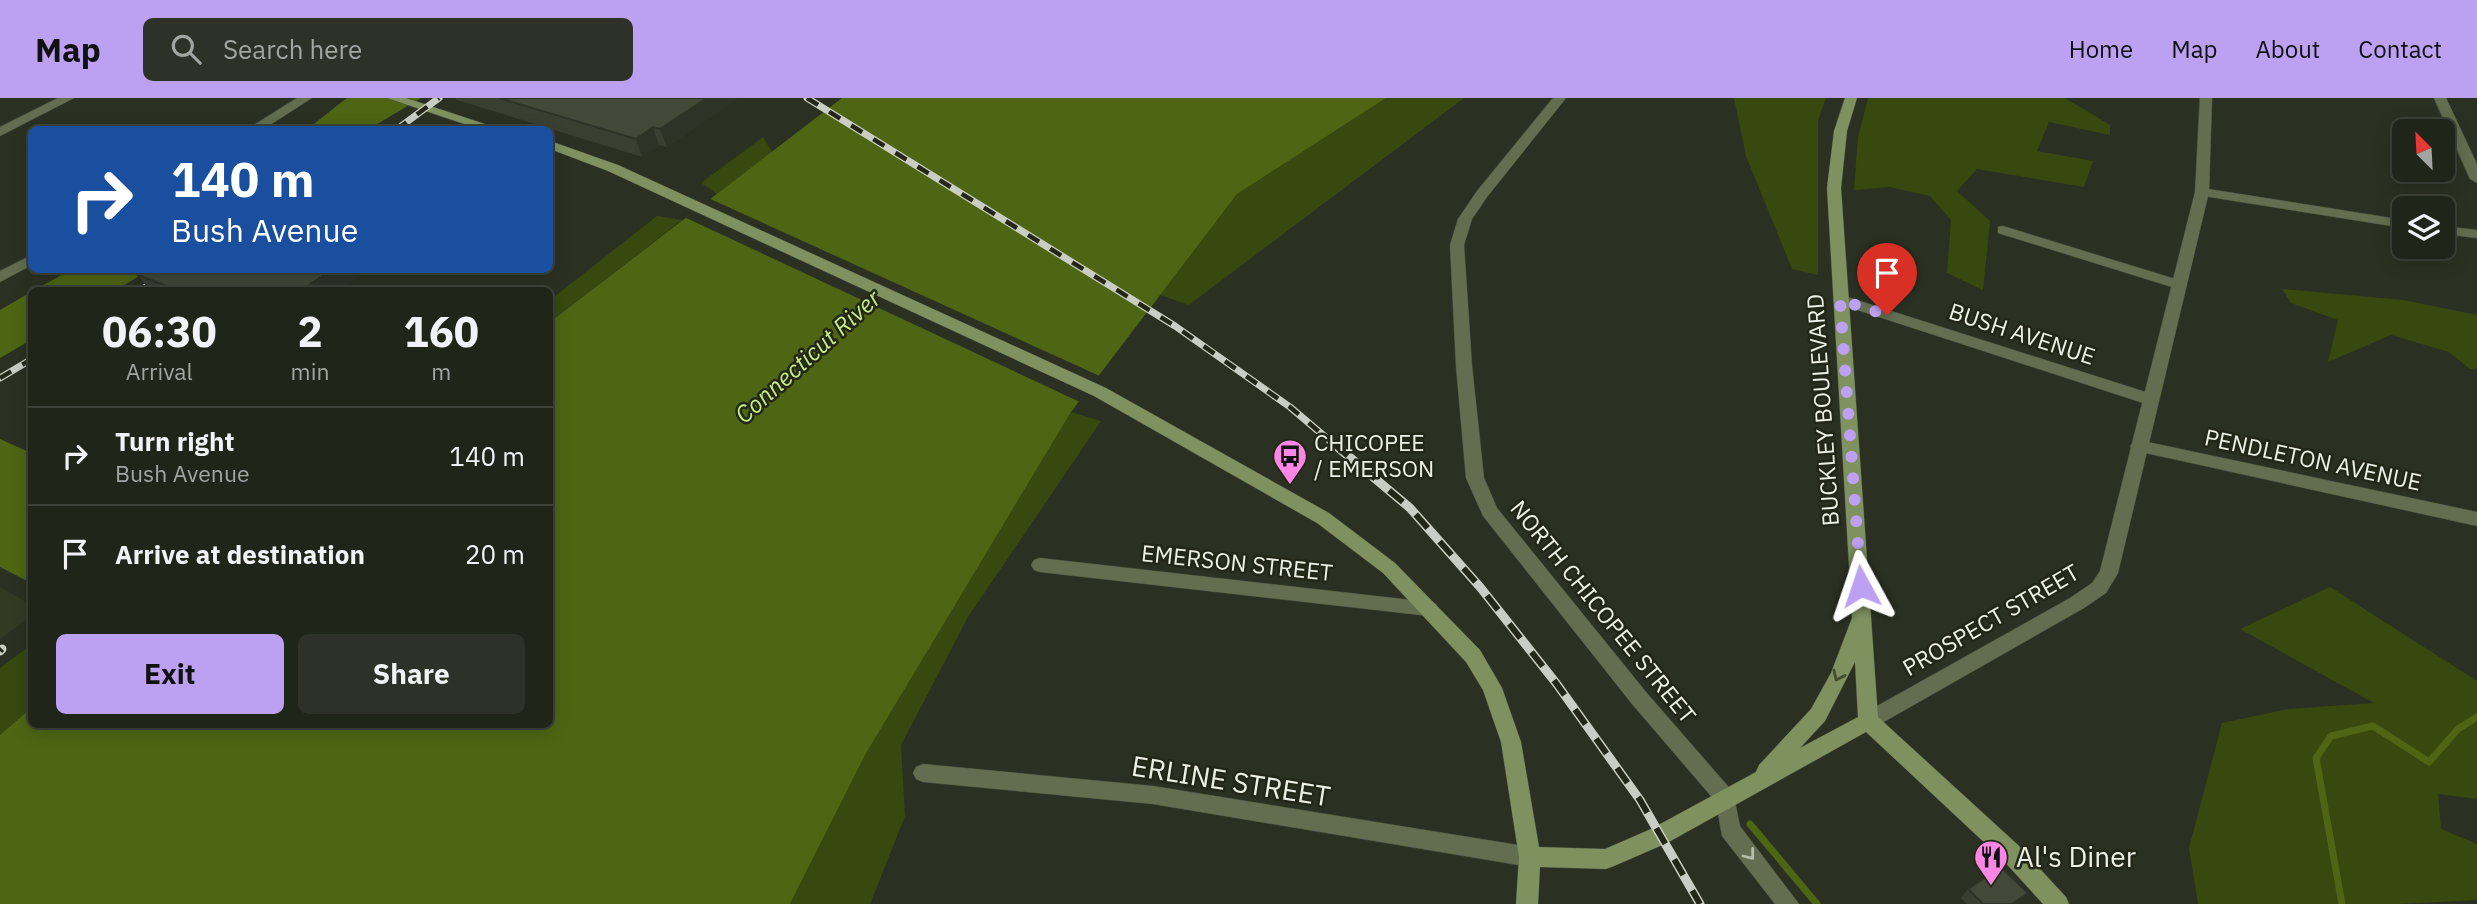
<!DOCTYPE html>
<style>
:root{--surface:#20251a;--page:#2d3127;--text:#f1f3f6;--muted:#a2a5a2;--line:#3d4239;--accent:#bca0f2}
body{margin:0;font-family:"IBM Plex Sans",sans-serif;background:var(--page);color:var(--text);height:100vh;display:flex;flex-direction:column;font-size:26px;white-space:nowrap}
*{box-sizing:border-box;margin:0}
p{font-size:23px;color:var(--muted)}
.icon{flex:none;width:38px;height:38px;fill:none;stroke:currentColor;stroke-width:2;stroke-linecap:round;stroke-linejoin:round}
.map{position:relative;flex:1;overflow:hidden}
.details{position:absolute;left:28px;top:189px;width:525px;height:441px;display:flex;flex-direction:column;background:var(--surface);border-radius:10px;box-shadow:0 4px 18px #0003,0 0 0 2px var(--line)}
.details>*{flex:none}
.guide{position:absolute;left:28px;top:28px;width:525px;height:147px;border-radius:10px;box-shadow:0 4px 18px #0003,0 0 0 2px var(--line);background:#1a4fa0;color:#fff;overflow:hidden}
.needle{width:46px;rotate:336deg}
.controls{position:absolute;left:2392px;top:21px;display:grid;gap:14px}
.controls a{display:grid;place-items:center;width:63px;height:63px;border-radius:10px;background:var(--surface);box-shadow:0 4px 18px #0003,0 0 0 2px var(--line);font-size:35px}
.pin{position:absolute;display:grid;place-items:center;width:60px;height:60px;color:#fff;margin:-72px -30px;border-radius:50% 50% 50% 0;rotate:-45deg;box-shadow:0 0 7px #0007}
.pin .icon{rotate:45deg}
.me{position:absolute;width:77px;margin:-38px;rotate:355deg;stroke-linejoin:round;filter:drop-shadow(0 0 5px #0008)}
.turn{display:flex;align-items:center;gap:24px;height:147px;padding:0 28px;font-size:32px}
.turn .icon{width:91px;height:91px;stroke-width:2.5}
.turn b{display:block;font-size:49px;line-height:60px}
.eta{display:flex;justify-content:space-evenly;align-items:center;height:119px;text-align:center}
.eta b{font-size:42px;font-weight:700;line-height:49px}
.button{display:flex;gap:14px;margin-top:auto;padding:14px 28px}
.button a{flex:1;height:80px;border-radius:10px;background:var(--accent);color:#111;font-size:28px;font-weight:700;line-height:80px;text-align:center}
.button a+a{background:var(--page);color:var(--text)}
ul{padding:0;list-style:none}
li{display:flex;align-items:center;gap:21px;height:98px;padding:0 28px;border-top:2px solid var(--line)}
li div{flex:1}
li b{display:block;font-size:26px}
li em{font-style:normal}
header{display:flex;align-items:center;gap:42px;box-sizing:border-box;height:98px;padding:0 35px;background:var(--accent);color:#111}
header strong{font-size:33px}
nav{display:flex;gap:38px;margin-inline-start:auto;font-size:24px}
.search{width:490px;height:63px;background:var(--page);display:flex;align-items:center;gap:18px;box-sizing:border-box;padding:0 24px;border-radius:10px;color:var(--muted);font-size:26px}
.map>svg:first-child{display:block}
.built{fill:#323a24}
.green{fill:#37490e}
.water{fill:#4e6613}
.pier{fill:#2b3122}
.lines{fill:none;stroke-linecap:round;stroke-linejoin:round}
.stream{stroke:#4e6613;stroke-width:7}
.minor-casing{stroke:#464c3e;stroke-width:1}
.tertiary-casing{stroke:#464c3e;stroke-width:1}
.secondary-casing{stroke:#464c3e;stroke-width:1}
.minor{fill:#626e4f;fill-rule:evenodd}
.tertiary{fill:#626e4f;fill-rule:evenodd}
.secondary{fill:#7e915f;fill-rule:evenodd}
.rail-far1-casing{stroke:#c9cec4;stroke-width:7}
.rail-casing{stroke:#c9cec4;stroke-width:9}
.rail-far1{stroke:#222718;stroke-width:4.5;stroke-dasharray:13;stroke-linecap:butt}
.rail{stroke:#222718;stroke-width:6;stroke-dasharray:18;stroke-linecap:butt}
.wall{fill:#393f31}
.shaded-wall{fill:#2e3328}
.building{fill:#424939;stroke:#2e3328;stroke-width:2}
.oneway{stroke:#424c31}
.oneway2{stroke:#b5bcaa}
.route{stroke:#bca0f2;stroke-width:12;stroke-dasharray:0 21.6}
.labels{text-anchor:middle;stroke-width:5;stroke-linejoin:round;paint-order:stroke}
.street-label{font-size:23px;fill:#ecf0e7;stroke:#222718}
.poi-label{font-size:23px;fill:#ecf0e7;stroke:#222718;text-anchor:start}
.water-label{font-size:24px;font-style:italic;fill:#c6ec82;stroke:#222718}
.near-street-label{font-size:28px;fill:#ecf0e7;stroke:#222718}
.near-poi-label{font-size:28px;fill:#ecf0e7;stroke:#222718;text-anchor:start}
</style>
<header>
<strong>Map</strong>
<div class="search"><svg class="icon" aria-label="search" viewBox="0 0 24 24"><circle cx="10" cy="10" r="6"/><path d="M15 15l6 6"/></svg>Search here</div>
<nav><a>Home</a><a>Map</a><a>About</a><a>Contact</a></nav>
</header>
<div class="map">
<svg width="2477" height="806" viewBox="0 0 2477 806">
<rect width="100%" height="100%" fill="#2b3122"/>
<path class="built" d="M 0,489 L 32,507 L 31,518 L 0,541 Z"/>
<path class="green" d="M 1386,0 L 1464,0 L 1189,207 L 1160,197 L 1237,96 Z
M 1734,0 L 1826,0 L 1818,22 L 1818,177 L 1792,171 L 1746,58 Z
M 1868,0 L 2065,0 L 2110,27 L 2110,37 L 2049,24 L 2037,53 L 2093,63 L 2084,89 L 1977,71 L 1957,93 L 1990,123 L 1983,192 L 1947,175 L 1951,122 L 1930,98 L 1890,89 L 1854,92 L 1858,39 Z
M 763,39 L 772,54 L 717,96 L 701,85 Z
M 657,118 L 682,122 L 550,224 L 550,202 Z
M 2282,191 L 2403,202 L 2477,217 L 2477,271 L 2470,271 L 2449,254 L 2391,237 L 2328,264 L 2338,222 L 2291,205 Z
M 1071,314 L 1101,323 L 968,519 L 901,647 L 905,718 L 870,806 L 790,806 L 865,657 Z
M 2330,489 L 2477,583 L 2477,701 L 2438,696 L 2441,731 L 2477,746 L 2477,802 L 2399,806 L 2198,806 L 2189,750 L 2222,625 L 2288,611 L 2374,605 L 2240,531 Z
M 31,547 L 31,610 L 0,637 L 0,570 Z"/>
<path class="water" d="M 347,0 L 421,0 L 369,31 L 306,32 Z
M 842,0 L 1386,0 L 1237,96 L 1071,314 L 865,657 L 790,806 L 0,806 L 0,637 L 31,610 L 32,626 L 550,626 L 550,224 Z
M 71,172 L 149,172 L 116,192 L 34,192 Z
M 31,194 L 31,242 L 0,260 L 0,212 Z
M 0,341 L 31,355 L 31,485 L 0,469 Z"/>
<path class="pier" d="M 706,99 L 1102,279 L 1082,305 L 682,118 Z"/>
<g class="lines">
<path class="stream" d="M 1750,726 L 1817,806
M 2342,806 L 2316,660 L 2331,638 L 2373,628 L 2429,664 L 2458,631 L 2477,619"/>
<g class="minor-casing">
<path id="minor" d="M 58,0 L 74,0 L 0,38 L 0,29 Z
M 1553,0 L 1566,0 L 1487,99 L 1472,121 L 1464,147 L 1472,268 L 1484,380 L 1497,410 L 1646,594 L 1733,694 L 1740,728 L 1799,806 L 1775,806 L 1722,738 L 1716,704 L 1632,606 L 1483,418 L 1466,380 L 1456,268 L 1450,147 L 1458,121 L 1477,93 Z
M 2434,0 L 2446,0 L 2477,66 L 2477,85 L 2470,81 Z
M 2202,90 L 2404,122 L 2404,130 L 2197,97 L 2197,91 Z
M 2003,128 L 2185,184 L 2187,187 L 2185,190 L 2175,190 L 1998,135 L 1998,129 Z
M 2443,128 L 2477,132 L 2477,140 L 2443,136 Z
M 1841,197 L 2155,297 L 2157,301 L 2149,307 L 2143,305 L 1836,205 L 1833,202 Z
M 2138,342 L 2477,414 L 2477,428 L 2132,352 L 2130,348 Z
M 1040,460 L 1429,504 L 1436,506 L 1438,511 L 1436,516 L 1429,518 L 1040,474 L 1034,472 L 1031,467 L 1034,462 Z
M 923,666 L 1153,688 L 1530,749 L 1538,752 L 1541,759 L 1538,766 L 1530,769 L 1153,706 L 923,684 L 916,681 L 913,675 L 916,669 Z"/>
</g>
<g class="tertiary-casing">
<path id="tertiary" d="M 297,0 L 312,0 L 262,32 L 246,32 Z
M 2200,0 L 2212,0 L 2209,94 L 2118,475 L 2106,495 L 2084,510 L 1875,629 L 1868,631 L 1861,629 L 1858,623 L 1861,617 L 2070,500 L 2092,485 L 2100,473 L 2195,94 Z
M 32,157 L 32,167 L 0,184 L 0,173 Z"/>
</g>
<g class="secondary-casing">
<path id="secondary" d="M 387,0 L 406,0 L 503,32 L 482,32 Z
M 1845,0 L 1857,0 L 1847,33 L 1841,90 L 1878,619 L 2018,747 L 2066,799 L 2069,806 L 2043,806 L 2002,761 L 1866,634 L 1667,745 L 1614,768 L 1606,771 L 1540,769 L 1538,806 L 1516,806 L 1519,759 L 1501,644 L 1483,592 L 1466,564 L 1383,475 L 1317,425 L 1094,298 L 608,73 L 550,51 L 550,43 L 618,67 L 1106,290 L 1329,415 L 1395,465 L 1480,552 L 1502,590 L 1521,644 L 1539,749 L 1605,751 L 1651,731 L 1756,674 L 1759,667 L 1811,611 L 1831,575 L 1852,520 L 1827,90 L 1834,33 ZM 1855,564 L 1858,619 L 1800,650 L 1825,623 Z"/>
</g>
<use href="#minor" class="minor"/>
<use href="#tertiary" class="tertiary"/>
<use href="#secondary" class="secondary"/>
<g class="rail-far1-casing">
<path id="rail-far1" d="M 807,0 L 1175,228 L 1290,309 L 1336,348
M 396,32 L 439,0
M 141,192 L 174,172
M 0,280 L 32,261"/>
</g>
<g class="rail-casing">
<path id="rail" d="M 1334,346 L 1410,410 L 1480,489 L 1556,585 L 1640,702 L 1700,806
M 0,553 L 2,551"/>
</g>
<use href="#rail-far1" class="rail-far1"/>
<use href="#rail" class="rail"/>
</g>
<path class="wall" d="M 455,0 L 738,0 L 667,49 L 659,47 L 642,59 L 457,2 Z
M 367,173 L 339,192 L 149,192 L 138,177 Z
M 1968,791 L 2020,804 L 2017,806 L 1967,806 L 1961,800 Z"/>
<path class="shaded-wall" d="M 707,0 L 738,0 L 667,49 L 660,31 Z
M 653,29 L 659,47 L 642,59 L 636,41 Z
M 331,172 L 366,172 L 367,173 L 339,192 L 302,192 Z
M 2028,795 L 2017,806 L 2012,806 Z"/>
<path class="building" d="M 499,0 L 707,0 L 660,31 L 653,29 L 636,41 Z
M 146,172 L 331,172 L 302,192 L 304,192 L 177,192 L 138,177 Z
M 2001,769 L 2028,795 L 2012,806 L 1983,806 L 1968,791 Z"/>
<defs><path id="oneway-chevron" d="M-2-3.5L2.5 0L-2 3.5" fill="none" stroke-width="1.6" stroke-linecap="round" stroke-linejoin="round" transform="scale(1.75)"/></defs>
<use class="oneway" href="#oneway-chevron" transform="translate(1838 578) rotate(115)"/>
<use class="oneway2" href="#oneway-chevron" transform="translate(1750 757) rotate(52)"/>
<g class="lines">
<path class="route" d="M 1861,488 L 1840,202 L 1887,217"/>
</g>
<defs>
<g id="bus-pin" transform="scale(1.75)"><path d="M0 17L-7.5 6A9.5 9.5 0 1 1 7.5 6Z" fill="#fc86e4" stroke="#222718"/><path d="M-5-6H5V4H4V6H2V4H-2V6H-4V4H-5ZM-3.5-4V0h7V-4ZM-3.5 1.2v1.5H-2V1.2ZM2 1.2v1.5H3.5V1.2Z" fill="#111"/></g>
<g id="restaurant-pin" transform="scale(1.75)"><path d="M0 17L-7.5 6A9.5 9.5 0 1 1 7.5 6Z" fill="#fc86e4" stroke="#222718"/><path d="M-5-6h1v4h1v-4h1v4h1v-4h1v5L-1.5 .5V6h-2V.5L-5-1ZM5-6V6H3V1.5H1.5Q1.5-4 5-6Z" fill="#111"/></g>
</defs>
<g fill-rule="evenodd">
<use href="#bus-pin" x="1290" y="358"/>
<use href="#restaurant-pin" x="1991" y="759"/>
</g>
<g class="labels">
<g class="street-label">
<text transform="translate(2022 236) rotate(18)" y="8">BUSH AVENUE</text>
<text transform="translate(1823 312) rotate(-94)" y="8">BUCKLEY BOULEVARD</text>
<text transform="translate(2313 362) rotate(12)" y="8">PENDLETON AVENUE</text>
<text transform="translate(1237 465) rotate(6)" y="8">EMERSON STREET</text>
<text transform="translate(1603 514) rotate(51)" y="8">NORTH CHICOPEE STREET</text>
<text transform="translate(1991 522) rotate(-30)" y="8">PROSPECT STREET</text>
</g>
<g class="poi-label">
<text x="1314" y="353">CHICOPEE<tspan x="1314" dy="26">/ EMERSON</tspan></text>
</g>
<g class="water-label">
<text transform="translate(808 259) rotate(-42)" y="8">Connecticut River</text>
</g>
<g class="near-street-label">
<text transform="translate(1231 683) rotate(9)" y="10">ERLINE STREET</text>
</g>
<g class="near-poi-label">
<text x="2016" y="769">Al's Diner</text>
</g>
</g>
</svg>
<div class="controls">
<a><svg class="needle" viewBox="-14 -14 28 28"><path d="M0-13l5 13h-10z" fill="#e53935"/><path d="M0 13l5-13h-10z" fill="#a2a5a2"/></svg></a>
<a><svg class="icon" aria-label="layers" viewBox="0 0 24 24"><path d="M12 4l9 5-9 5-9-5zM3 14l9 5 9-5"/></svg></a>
</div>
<div class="pin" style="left:1887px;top:217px;background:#d93025"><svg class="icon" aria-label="arrive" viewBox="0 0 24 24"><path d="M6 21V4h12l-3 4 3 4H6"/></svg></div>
<svg class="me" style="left:1861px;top:488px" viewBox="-20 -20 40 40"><path d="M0-17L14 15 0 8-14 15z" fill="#bca0f2" stroke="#fff" stroke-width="4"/></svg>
<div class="guide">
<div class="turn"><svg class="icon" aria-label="right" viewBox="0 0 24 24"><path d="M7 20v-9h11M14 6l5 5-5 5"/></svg><div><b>140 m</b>Bush Avenue</div></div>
</div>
<section class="details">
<div class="eta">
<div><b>06:30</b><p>Arrival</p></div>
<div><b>2</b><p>min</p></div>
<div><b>160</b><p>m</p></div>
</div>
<ul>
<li><svg class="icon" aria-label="right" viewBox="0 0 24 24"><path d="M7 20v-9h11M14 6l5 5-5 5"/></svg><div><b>Turn right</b><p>Bush Avenue</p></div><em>140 m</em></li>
<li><svg class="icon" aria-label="arrive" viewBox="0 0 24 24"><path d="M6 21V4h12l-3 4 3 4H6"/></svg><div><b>Arrive at destination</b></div><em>20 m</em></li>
</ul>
<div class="button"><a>Exit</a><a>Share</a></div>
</section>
</div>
